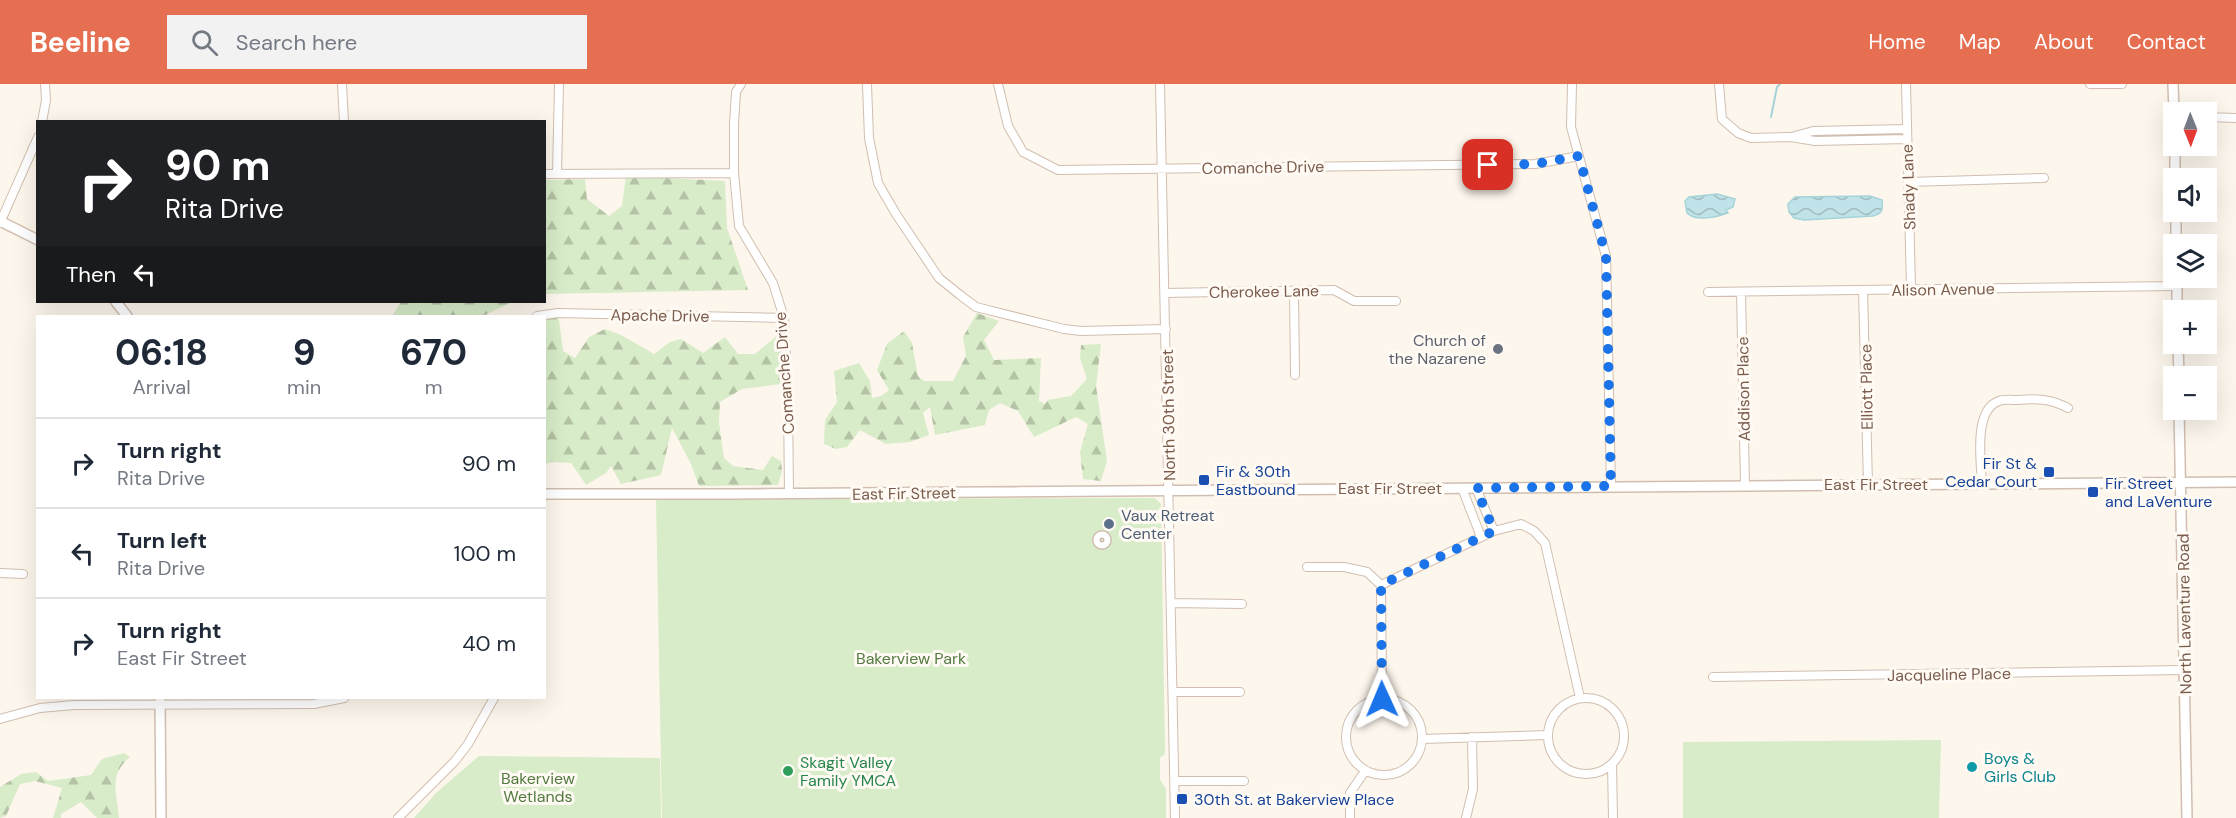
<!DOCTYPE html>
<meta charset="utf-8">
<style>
:root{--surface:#fff;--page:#f2f2f3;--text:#1f2937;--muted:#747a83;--line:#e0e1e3;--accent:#e76f51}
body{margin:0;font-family:"DM Sans",sans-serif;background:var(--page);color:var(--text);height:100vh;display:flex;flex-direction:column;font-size:22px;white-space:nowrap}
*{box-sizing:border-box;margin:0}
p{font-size:20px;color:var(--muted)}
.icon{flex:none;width:33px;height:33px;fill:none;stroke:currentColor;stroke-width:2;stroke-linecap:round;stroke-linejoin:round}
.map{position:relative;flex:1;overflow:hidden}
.details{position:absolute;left:36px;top:231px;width:510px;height:384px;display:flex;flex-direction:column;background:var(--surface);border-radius:0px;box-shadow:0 6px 24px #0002}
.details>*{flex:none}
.hud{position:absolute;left:36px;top:36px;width:510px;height:183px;border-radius:0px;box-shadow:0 6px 24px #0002;background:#202124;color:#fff;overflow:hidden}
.needle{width:39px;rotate:179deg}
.controls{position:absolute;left:2163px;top:18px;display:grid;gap:12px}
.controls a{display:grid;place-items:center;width:54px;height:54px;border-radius:0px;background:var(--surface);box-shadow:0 6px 24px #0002;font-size:30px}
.pin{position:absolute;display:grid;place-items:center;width:51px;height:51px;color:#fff;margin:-26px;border-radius:12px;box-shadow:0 3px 9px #0006}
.me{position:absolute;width:66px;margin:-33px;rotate:359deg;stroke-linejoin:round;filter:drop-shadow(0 0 4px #0008)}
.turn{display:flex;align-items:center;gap:21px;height:126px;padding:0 30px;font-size:27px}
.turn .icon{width:78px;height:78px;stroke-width:2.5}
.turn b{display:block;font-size:42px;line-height:51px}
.then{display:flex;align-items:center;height:57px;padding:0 30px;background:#0003;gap:12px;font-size:22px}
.eta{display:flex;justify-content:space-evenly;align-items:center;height:102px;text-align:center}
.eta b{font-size:36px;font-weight:700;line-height:42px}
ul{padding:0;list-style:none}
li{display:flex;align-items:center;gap:18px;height:90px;padding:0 30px;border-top:2px solid var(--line)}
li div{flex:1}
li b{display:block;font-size:22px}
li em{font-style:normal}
header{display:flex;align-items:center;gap:36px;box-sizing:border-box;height:84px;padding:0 30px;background:var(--accent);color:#fff}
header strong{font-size:28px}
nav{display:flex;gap:33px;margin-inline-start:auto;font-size:21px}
.search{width:420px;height:54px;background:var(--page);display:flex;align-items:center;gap:15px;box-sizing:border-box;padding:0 21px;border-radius:0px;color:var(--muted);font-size:22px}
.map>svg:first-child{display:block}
.green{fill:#d8ecc9}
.forest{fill:url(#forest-firs)}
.water{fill:url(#water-waves);stroke:#a5d3da;stroke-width:1.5}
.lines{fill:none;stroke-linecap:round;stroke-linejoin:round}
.stream{stroke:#a5d3da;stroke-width:2}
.pedestrian-casing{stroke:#d1beb0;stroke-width:9}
.minor-casing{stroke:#d1beb0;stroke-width:10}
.tertiary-casing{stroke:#d1beb0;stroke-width:12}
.pedestrian{stroke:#fff;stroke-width:6}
.minor{stroke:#fff;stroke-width:8}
.tertiary{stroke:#fff;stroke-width:9}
.route{stroke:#1a73e8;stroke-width:10;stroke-dasharray:0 18}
.worship-dot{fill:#6b7280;stroke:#fffaf3;stroke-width:2}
.transit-dot{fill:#1a4fb4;stroke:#fffaf3;stroke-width:2}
.service-dot{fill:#5c6f8a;stroke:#fffaf3;stroke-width:2}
.culture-dot{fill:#0f9aa8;stroke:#fffaf3;stroke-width:2}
.leisure-dot{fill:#2e9e5b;stroke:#fffaf3;stroke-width:2}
.labels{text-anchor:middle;stroke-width:6;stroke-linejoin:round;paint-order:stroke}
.street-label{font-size:16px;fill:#7a5c4d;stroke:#fffaf3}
.worship-label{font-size:16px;fill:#5b616d;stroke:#fffaf3;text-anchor:end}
.transit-label{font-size:16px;fill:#164399;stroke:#fffaf3;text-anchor:start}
.service-label{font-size:16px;fill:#4e5e75;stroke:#fffaf3;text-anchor:start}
.park-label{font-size:16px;fill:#537a41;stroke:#fffaf3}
.culture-label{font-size:16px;fill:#0d838f;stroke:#fffaf3;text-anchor:start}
.leisure-label{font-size:16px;fill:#27864d;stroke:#fffaf3;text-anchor:start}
</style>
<header>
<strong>Beeline</strong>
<div class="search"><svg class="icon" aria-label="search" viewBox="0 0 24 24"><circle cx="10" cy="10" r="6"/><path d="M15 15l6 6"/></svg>Search here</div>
<nav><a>Home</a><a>Map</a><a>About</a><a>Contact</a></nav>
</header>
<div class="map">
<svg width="2236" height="734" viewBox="0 0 2236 734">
<defs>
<pattern id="forest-firs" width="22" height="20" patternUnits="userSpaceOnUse" patternTransform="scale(1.5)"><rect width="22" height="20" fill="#d8ecc9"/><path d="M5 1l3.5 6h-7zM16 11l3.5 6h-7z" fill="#b4c2a5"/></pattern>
<pattern id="water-waves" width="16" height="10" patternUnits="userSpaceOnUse" patternTransform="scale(1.5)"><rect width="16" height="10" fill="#bfe3e8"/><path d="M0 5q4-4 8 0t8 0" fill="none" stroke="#a0bbbe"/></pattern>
</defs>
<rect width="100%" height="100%" fill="#fdf6ec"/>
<path class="green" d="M 1155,414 L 1161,420 L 1165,670 L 1160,674 L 1160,696 L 1166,705 L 1166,734 L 662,734 L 656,415 Z
M 1941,656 L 1939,734 L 1683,734 L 1683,658 Z
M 479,672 L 660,674 L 661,734 L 414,734 L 436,709 Z"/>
<path class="forest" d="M 626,92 L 725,97 L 727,144 L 748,206 L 545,210 L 544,96 L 585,95 L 587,115 L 609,132 L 622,122 Z
M 401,218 L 512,218 L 483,232 L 392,232 Z
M 551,226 L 559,236 L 563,267 L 575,274 L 589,253 L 605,245 L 621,251 L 654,270 L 670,258 L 681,255 L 703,269 L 725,253 L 738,270 L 755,270 L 779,250 L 782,281 L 781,300 L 742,305 L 720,318 L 719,339 L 724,374 L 733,382 L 763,386 L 772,372 L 781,377 L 782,387 L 778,401 L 699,402 L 691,380 L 672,344 L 661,391 L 621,400 L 611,382 L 606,389 L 586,401 L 571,379 L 552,378 L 545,380 L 544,232 L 536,229 Z
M 977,229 L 999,237 L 984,256 L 994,276 L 1041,274 L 1039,317 L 1045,320 L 1048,316 L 1071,312 L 1087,295 L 1080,274 L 1081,261 L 1101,260 L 1096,302 L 1107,377 L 1101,397 L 1083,395 L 1080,368 L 1088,340 L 1076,333 L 1034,353 L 1018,327 L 1000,319 L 989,326 L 985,341 L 935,351 L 930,323 L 923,329 L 929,351 L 910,358 L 886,360 L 860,346 L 847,363 L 836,365 L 824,360 L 825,336 L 837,318 L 834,287 L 859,279 L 870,297 L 872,314 L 881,312 L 889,306 L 877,286 L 887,260 L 904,247 L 912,259 L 918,292 L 924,297 L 953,297 L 966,272 L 963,253 Z
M 124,669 L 130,673 C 108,691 117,709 119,734 L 97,734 L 81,718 L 61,730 L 61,734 L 53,734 L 62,704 L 35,697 L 20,700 L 6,732 L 0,734 L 0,703 L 21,690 L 36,688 L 48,697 L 91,691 L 102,675 Z"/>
<path class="water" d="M 1717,110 L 1735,115 L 1733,123 L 1726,126 L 1728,129 C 1717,133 1696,138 1687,129 L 1685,117 L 1689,113 Z
M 1870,112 L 1882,116 C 1883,126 1883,129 1873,132 L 1804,136 L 1794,134 L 1789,128 L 1788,120 L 1795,113 Z"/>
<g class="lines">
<path class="stream" d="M 1771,33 L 1777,3 L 1780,0"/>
<g class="pedestrian-casing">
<path id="pedestrian" d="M1096.5 456a5.5 5.5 0 1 1 11 0a5.5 5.5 0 1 1-11 0Z"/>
</g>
<g class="minor-casing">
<path id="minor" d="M 342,0 L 344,38
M 741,0 L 736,8 L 734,40 L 734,89 L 739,142 L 773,199 L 784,234 L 788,315 L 789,410
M 867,0 L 869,54 L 878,99 L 896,130 L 939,194 L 960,211 L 976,223 L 1064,245 L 1081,247 L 1166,245
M 998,0 L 1008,42 L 1023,68 L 1058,86 L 1535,80 L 1579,72
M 1160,0 L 1175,734
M 1572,0 L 1571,43 L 1606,172 L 1611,402
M 1719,0 L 1722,35 L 1738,49 L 1751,54 L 1791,53 L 1815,57 L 1907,55
M 1906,0 L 1911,205
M 2090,0 L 2122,0
M 2206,33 L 2236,34
M 42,38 L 46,16 L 45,0
M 1795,52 L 1813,47 L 1907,45
M 557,89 L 559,0
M 544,90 L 734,89
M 1908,98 L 2044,94
M 0,139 L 38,53
M 1863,206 L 1868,400
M 1294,207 L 1295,291
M 1708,208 L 2177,202
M 1741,208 L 1745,401
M 1165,209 L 1334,206 L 1354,217 L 1396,217
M 537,232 L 558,229 L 784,234
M 1982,400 C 1981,378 1973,326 1999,317 C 2004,315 2012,316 2018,316 C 2036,314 2051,315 2068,324
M 1462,404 L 1481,453
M 1476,404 L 1494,447
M 1307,483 L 1344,483 L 1367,488 L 1381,501
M 0,489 L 23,490
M 1172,519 L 1242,520
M 1713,593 L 2184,586
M 1174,608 L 1240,608
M1548 652a38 38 0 1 1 76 0a38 38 0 1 1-76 0Z
M1346 653a38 38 0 1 1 76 0a38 38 0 1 1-76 0Z
M 1382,615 L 1381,501 L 1494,447 L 1521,440 L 1534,447 L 1545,459 L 1580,614
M 0,635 L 40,624 L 74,621 L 314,620 L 344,614
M 1422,655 L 1548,651
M 1612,680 L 1613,734
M 1175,697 L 1244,697
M 398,734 L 455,677 L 468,660 L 494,614
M 1350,734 L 1350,709 L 1365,687
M 1466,734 L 1473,705 L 1472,653"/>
</g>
<g class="tertiary-casing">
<path id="tertiary" d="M 2173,0 L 2174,28
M 2175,62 L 2175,94
M 2176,128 L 2176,160
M 0,137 L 38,156
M 2177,194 L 2177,226
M 116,218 L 127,232
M 2178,260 L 2179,292
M 2179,326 L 2187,734
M 544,410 L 734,410 L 2236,398
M 160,614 L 161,734"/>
</g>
<use href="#pedestrian" class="pedestrian"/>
<use href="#minor" class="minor"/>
<use href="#tertiary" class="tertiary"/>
</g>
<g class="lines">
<path class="route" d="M 1382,615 L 1381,501 L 1494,447 L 1476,404 L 1611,402 L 1606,172 L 1579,72 L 1535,80 L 1488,81"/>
</g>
<circle class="worship-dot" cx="1498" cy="265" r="6"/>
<g class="transit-dot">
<rect x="2043" y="382" width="12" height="12" rx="3"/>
<rect x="1198" y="390" width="12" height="12" rx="3"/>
<rect x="2087" y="402" width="12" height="12" rx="3"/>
<rect x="1176" y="709" width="12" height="12" rx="3"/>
</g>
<circle class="service-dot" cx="1109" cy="440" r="6"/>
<circle class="culture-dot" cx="1972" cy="683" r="6"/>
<circle class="leisure-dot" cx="788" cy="687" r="6"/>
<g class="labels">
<g class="street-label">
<text transform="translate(1263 83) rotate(-1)" y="6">Comanche Drive</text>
<text transform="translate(1908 103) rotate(-92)" y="6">Shady Lane</text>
<text transform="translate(1943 205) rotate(-1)" y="6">Alison Avenue</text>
<text transform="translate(1264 207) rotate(-1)" y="6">Cherokee Lane</text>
<text transform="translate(660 231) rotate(1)" y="6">Apache Drive</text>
<text transform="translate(784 289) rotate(-94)" y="6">Comanche Drive</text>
<text transform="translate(1866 303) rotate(-91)" y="6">Elliott Place</text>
<text transform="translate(1743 305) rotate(-91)" y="6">Addison Place</text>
<text transform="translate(1168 331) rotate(-91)" y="6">North 30th Street</text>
<text x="1876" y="406">East Fir Street</text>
<text x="1390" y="410">East Fir Street</text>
<text transform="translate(904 409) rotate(-1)" y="6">East Fir Street</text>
<text transform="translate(2184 530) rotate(-91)" y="6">North Laventure Road</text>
<text transform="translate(1949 590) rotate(-1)" y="6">Jacqueline Place</text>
</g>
<g class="worship-label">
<text x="1486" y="262">Church of<tspan x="1486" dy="18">the Nazarene</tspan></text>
</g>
<g class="transit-label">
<text x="2037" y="385" text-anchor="end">Fir St &amp;<tspan x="2037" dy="18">Cedar Court</tspan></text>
<text x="1216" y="393">Fir &amp; 30th<tspan x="1216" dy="18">Eastbound</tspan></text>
<text x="2105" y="405">Fir Street<tspan x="2105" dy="18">and LaVenture</tspan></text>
<text x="1194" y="721">30th St. at Bakerview Place</text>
</g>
<g class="service-label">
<text x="1121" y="437">Vaux Retreat<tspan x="1121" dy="18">Center</tspan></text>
</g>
<g class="park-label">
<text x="911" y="580">Bakerview Park</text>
<text x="538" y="700">Bakerview<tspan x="538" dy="18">Wetlands</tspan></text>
</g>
<g class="culture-label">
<text x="1984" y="680">Boys &amp;<tspan x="1984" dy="18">Girls Club</tspan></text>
</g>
<g class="leisure-label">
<text x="800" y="684">Skagit Valley<tspan x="800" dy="18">Family YMCA</tspan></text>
</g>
</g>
</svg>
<div class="controls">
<a><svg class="needle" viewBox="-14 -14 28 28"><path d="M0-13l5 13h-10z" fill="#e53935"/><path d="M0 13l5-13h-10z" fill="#747a83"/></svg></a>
<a><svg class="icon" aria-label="sound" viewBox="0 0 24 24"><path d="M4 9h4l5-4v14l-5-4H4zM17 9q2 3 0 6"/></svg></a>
<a><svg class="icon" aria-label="layers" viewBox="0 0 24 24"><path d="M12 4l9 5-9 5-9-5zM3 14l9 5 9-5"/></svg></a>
<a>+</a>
<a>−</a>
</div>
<div class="pin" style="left:1488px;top:81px;background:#d93025"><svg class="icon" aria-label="arrive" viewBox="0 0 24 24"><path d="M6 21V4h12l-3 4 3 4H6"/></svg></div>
<svg class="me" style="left:1382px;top:615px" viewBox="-20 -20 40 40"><path d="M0-17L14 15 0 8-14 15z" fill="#1a73e8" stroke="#fff" stroke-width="4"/></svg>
<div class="hud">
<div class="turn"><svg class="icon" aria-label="right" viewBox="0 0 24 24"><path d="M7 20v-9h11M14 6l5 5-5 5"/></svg><div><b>90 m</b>Rita Drive</div></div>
<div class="then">Then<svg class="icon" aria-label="left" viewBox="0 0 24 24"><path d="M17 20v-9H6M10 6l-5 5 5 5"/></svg></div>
</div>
<section class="details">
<div class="eta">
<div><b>06:18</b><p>Arrival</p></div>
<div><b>9</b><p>min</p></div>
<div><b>670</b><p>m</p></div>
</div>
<ul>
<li><svg class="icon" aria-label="right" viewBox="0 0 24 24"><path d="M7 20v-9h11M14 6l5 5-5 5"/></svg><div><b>Turn right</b><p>Rita Drive</p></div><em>90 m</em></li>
<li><svg class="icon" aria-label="left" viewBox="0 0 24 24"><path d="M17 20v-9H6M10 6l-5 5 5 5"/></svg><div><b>Turn left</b><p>Rita Drive</p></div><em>100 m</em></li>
<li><svg class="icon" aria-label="right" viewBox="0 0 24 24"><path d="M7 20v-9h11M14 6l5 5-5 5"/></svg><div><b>Turn right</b><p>East Fir Street</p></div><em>40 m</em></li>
</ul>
</section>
</div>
